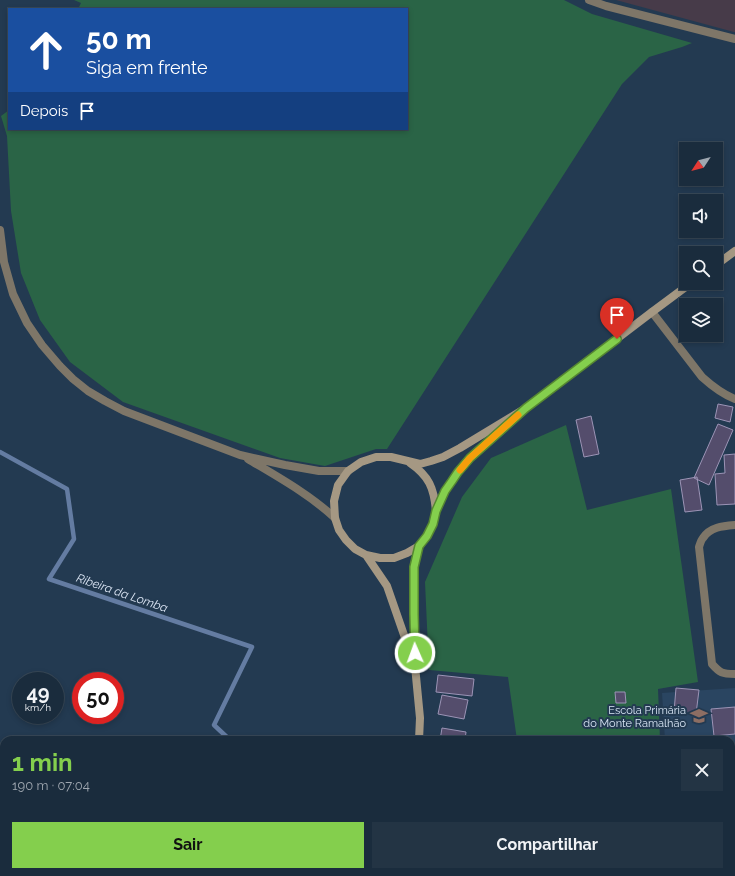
<!DOCTYPE html>
<html lang="pt">
<meta charset="utf-8">
<style>
:root{--surface:#1a2c3d;--page:#233444;--text:#f1f3f6;--muted:#9fa7b0;--line:#384857;--accent:#84cf4d}
body{margin:0;font-family:Raleway,sans-serif;background:var(--page);color:var(--text);height:100vh;display:flex;flex-direction:column;font-size:15px;white-space:nowrap}
*{box-sizing:border-box;margin:0}
p{font-size:13px;color:var(--muted)}
.icon{flex:none;width:22px;height:22px;fill:none;stroke:currentColor;stroke-width:2;stroke-linecap:round;stroke-linejoin:round}
.map{position:relative;flex:1;overflow:hidden}
.drawer{position:absolute;left:0px;top:736px;width:735px;height:140px;display:flex;flex-direction:column;background:var(--surface);border-radius:12px 12px 0 0;box-shadow:0 2px 6px #0003,0 0 0 1px var(--line)}
.drawer>*{flex:none}
.hud{position:absolute;left:8px;top:8px;width:400px;height:122px;border-radius:0px;box-shadow:0 2px 6px #0003,0 0 0 1px var(--line);background:#1a4fa0;color:#fff;overflow:hidden}
.needle{width:26px;rotate:234deg}
.fabs{position:absolute;left:679px;top:142px;display:grid;gap:8px}
.fabs a{display:grid;place-items:center;width:44px;height:44px;border-radius:0px;background:var(--surface);box-shadow:0 2px 6px #0003,0 0 0 1px var(--line);font-size:20px}
.speed{position:absolute;left:12px;top:672px;display:flex;gap:8px;font-size:20px;font-weight:700;text-align:center}
.speed>*{display:grid;place-content:center;width:52px;height:52px;border-radius:50%;background:var(--surface);box-shadow:0 2px 6px #0003,0 0 0 1px var(--line);line-height:1}
.speed small{font-size:10px;font-weight:400}
.speed .limit{border:6px solid #d22;background:#fff;color:#111}
.pin{position:absolute;display:grid;place-items:center;width:34px;height:34px;color:#fff;margin:-41px -17px;border-radius:50% 50% 50% 0;rotate:-45deg;box-shadow:0 0 4px #0007}
.pin .icon{rotate:45deg}
.me{position:absolute;width:44px;margin:-22px;rotate:358deg;stroke-linejoin:round;filter:drop-shadow(0 0 3px #0008)}
.turn{display:flex;align-items:center;gap:14px;height:84px;padding:0 12px;font-size:18px}
.turn .icon{width:52px;height:52px;stroke-width:2.5}
.turn b{display:block;font-size:28px;line-height:34px}
.then{display:flex;align-items:center;height:38px;padding:0 12px;background:#0003;gap:8px;font-size:15px}
.round{display:grid;place-items:center;flex:none;width:42px;height:42px;border-radius:0px;background:var(--page)}
.head{display:flex;align-items:center;justify-content:space-between;height:68px;padding:0 12px}
h1{font-size:24px;font-weight:700;line-height:30px;color:var(--accent)}
.cta{display:flex;gap:8px;margin-top:auto;padding:8px 12px}
.cta a{flex:1;height:46px;border-radius:0px;background:var(--accent);color:#111;font-size:16px;font-weight:700;line-height:46px;text-align:center}
.cta a+a{background:var(--page);color:var(--text)}
.map>svg:first-child{display:block}
.industrial{fill:#473b49}
.built{fill:#2a4561}
.green{fill:#2a6446}
.lines{fill:none;stroke-linecap:round;stroke-linejoin:round}
.stream{stroke:#647ca2;stroke-width:4.5}
.building{fill:#544d6c;stroke:#9c94b6}
.minor{stroke:#7e7668;stroke-width:8}
.tertiary{stroke:#7e7668;stroke-width:8}
.secondary{stroke:#a59883;stroke-width:8}
.route-casing{stroke:#568732;stroke-width:10}
.route{stroke:#84cf4d;stroke-width:7}
.slow{stroke:#f59e0b;stroke-width:7}
.labels{text-anchor:middle;stroke-width:4;stroke-linejoin:round;paint-order:stroke}
.poi-label{font-size:11px;fill:#d9e6f5;stroke:#233a51;text-anchor:end}
.water-label{font-size:12px;font-style:italic;fill:#dbe5f4;stroke:#233a51}
</style>
<div class="map">
<svg width="735" height="876" viewBox="0 0 735 876">
<rect width="100%" height="100%" fill="#233a51"/>
<path class="industrial" d="M 616,0 L 735,0 L 735,32 L 734,32 Z"/>
<path class="built" d="M 735,688 L 735,777 L 731,778 L 731,740 L 665,740 L 662,693 Z"/>
<path class="green" d="M 74,0 L 564,0 L 592,14 L 692,43 L 682,47 L 649,57 L 622,84 L 387,449 L 376,449 L 325,466 L 280,458 L 123,402 L 70,362 L 40,320 L 21,273 L 11,211 L 7,136 L 1,116 L 9,110 L 9,129 L 407,129 L 407,9 L 78,9 L 81,3 Z
M 566,425 L 587,510 L 671,489 L 698,682 L 658,689 L 660,740 L 517,740 L 508,677 L 429,670 L 425,582 L 462,497 L 491,458 Z
M 735,780 L 735,876 L 431,876 L 431,872 L 731,872 L 731,781 Z"/>
<g class="lines">
<path class="stream" d="M 0,452 L 67,489 L 74,539 L 49,579 L 252,647 L 214,725 L 230,740
M 295,872 L 296,876"/>
</g>
<path class="building" d="M 718,404 L 733,407 L 730,422 L 715,418 Z
M 591,416 L 599,454 L 584,457 L 576,420 Z
M 718,424 L 733,430 L 709,485 L 694,478 Z
M 735,454 L 735,504 L 717,505 L 715,474 L 725,473 L 724,455 Z
M 697,477 L 702,510 L 685,512 L 680,480 Z
M 438,675 L 474,679 L 472,696 L 436,692 Z
M 676,688 L 699,690 L 696,714 L 674,712 Z
M 615,692 L 625,692 L 626,703 L 616,703 Z
M 442,695 L 468,700 L 464,719 L 438,714 Z
M 735,707 L 735,734 L 714,736 L 711,709 Z
M 442,728 L 466,732 L 465,740 L 440,740 Z"/>
<g class="lines">
<path class="minor" d="M 589,0 L 606,6 L 735,39
M 652,312 L 702,377 C 712,386 722,394 735,399
M 735,525 C 723,526 710,527 703,538 C 701,540 700,544 699,547 L 712,664 C 720,673 722,674 735,674
M 344,872 L 347,876"/>
<path class="tertiary" d="M 0,230 L 4,262 L 13,294 L 27,323 L 42,345 L 60,366 L 73,379 L 88,391 L 105,401 L 124,411 L 240,455 L 285,465 L 319,471 L 348,471
M 248,459 C 278,477 309,494 335,518"/>
<path class="secondary" d="M 716,265 L 735,251
M 526,408 L 460,448 L 443,457 L 431,461 L 420,464 L 391,457 L 376,457 L 361,462 L 348,471 L 338,485 L 334,501 L 335,518 L 339,530 L 346,540 L 355,549 L 366,555 L 380,558 L 394,558 L 407,553 L 419,546 L 427,536 L 433,524 L 436,511 L 445,491 L 458,472 L 470,458 L 526,408 L 652,312 L 691,283
M 410,463 C 429,476 434,488 436,511
M 419,546 L 414,567 L 414,614 L 415,666 L 420,718 L 419,740
M 366,555 L 387,586 L 412,658
M 414,876 L 414,872"/>
</g>
<g class="lines">
<g class="route-casing">
<path id="route" d="M 415,653 L 414,614 L 414,567 L 419,546 L 427,536 L 433,524 L 436,511 L 445,491 L 452,481 L 458,472 L 470,458 L 526,408 L 617,339"/>
</g>
<use href="#route" class="route"/>
<path class="slow" d="M 460,470 L 470,458 L 518,415"/>
</g>
<defs>
<g id="school-bare" transform="scale(1.38)"><path d="M0-5L7-2L0 1L-7-2ZM-4 1L0 2.5L4 1V4Q0 6-4 4Z" fill="#8d6e63" stroke="#233a51" stroke-width="2.5" paint-order="stroke"/></g>
</defs>
<g fill-rule="evenodd">
<use href="#school-bare" x="699" y="716"/>
</g>
<g class="labels">
<g class="poi-label">
<text x="686" y="714">Escola Primária<tspan x="686" dy="13">do Monte Ramalhão</tspan></text>
</g>
<g class="water-label">
<text transform="translate(122 593) rotate(19)" y="4">Ribeira da Lomba</text>
</g>
</g>
</svg>
<div class="fabs">
<a><svg class="needle" viewBox="-14 -14 28 28"><path d="M0-13l5 13h-10z" fill="#e53935"/><path d="M0 13l5-13h-10z" fill="#9fa7b0"/></svg></a>
<a><svg class="icon" aria-label="sound" viewBox="0 0 24 24"><path d="M4 9h4l5-4v14l-5-4H4zM17 9q2 3 0 6"/></svg></a>
<a><svg class="icon" aria-label="search" viewBox="0 0 24 24"><circle cx="10" cy="10" r="6"/><path d="M15 15l6 6"/></svg></a>
<a><svg class="icon" aria-label="layers" viewBox="0 0 24 24"><path d="M12 4l9 5-9 5-9-5zM3 14l9 5 9-5"/></svg></a>
</div>
<div class="speed"><div>49<small>km/h</small></div><div class="limit">50</div></div>
<div class="pin" style="left:617px;top:339px;background:#d93025"><svg class="icon" aria-label="arrive" viewBox="0 0 24 24"><path d="M6 21V4h12l-3 4 3 4H6"/></svg></div>
<svg class="me" style="left:415px;top:653px" viewBox="-20 -20 40 40"><circle r="17" fill="#84cf4d" stroke="#fff" stroke-width="3"/><path d="M0-11L8 9 0 5-8 9z" fill="#fff"/></svg>
<div class="hud">
<div class="turn"><svg class="icon" aria-label="ahead" viewBox="0 0 24 24"><path d="M12 20V5M6 11l6-6 6 6"/></svg><div><b>50 m</b>Siga em frente</div></div>
<div class="then">Depois<svg class="icon" aria-label="arrive" viewBox="0 0 24 24"><path d="M6 21V4h12l-3 4 3 4H6"/></svg></div>
</div>
<section class="drawer">
<div class="head"><div><h1>1 min</h1><p>190 m · 07:04</p></div><a class="round"><svg class="icon" aria-label="close" viewBox="0 0 24 24"><path d="M6 6l12 12M18 6L6 18"/></svg></a></div>
<div class="cta"><a>Sair</a><a>Compartilhar</a></div>
</section>
</div>
